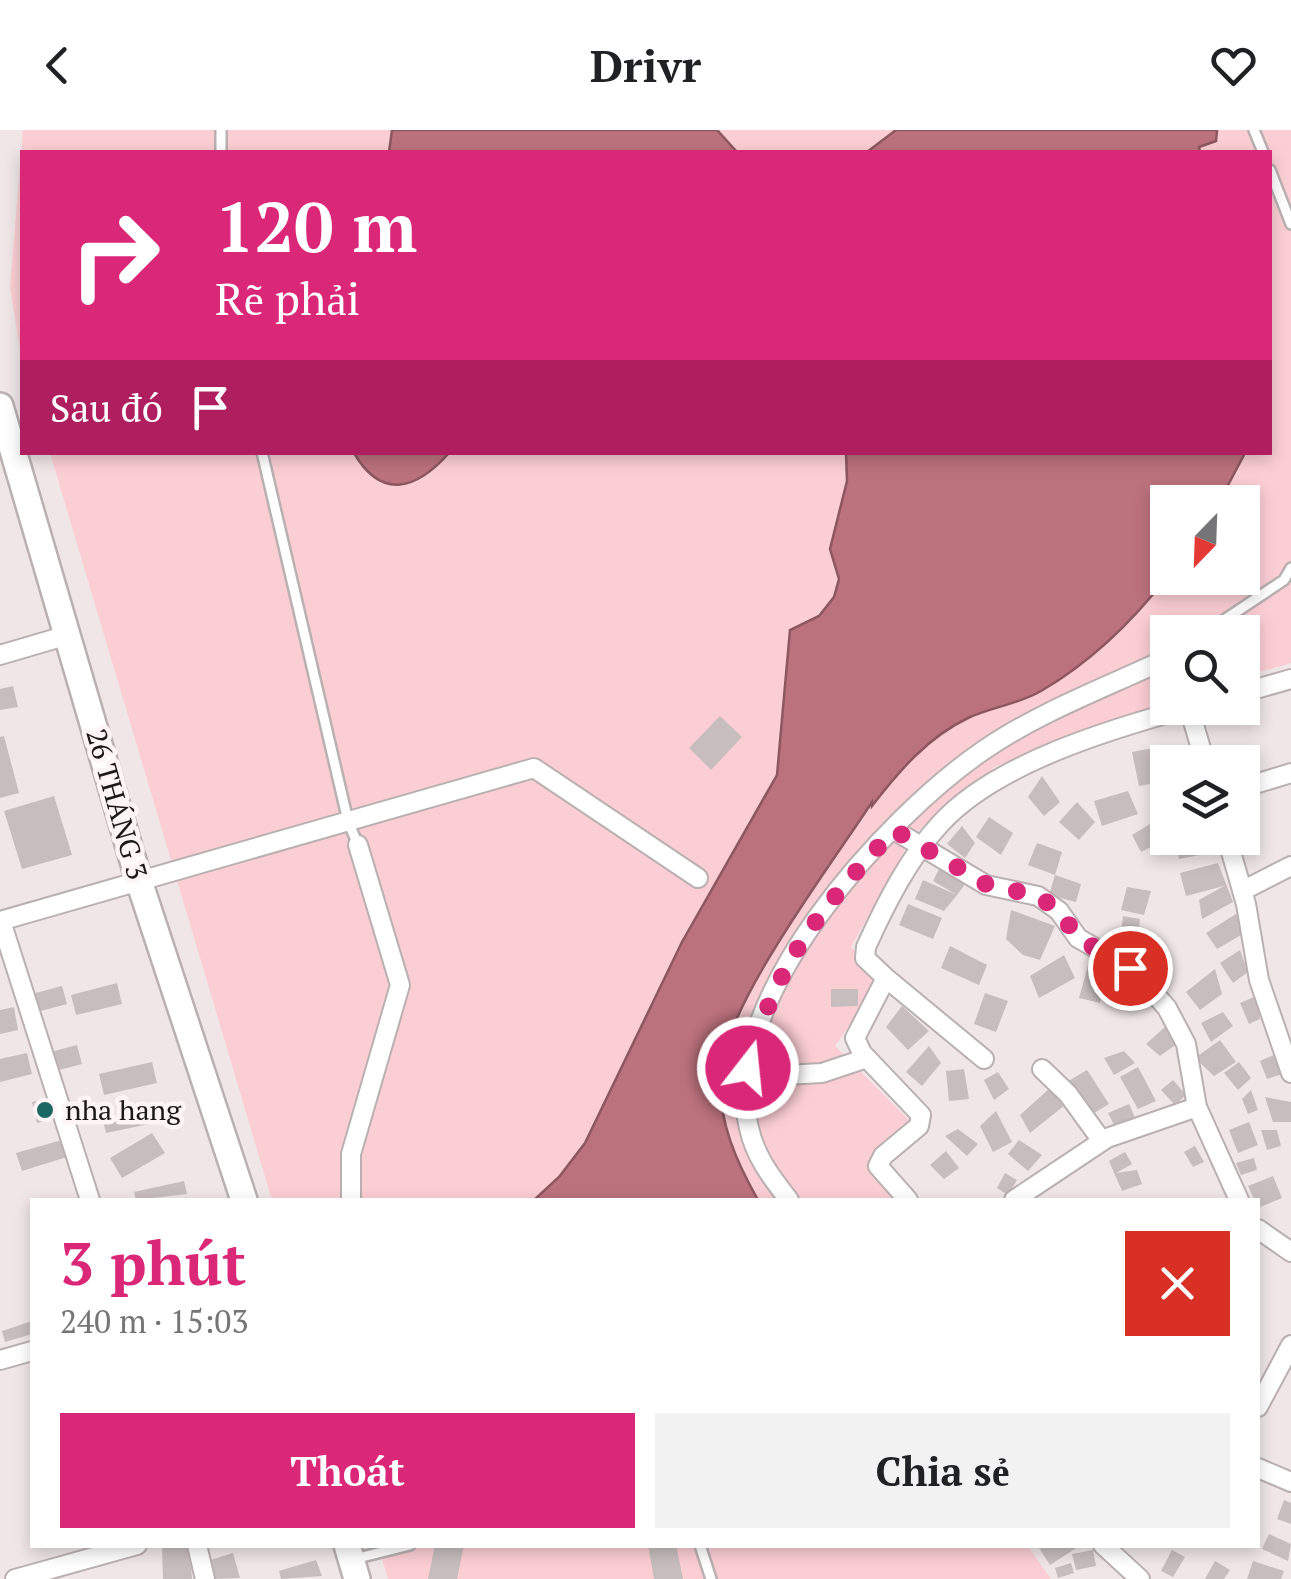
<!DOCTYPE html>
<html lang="vi">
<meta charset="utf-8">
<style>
:root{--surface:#fff;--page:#f2f2f2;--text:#202124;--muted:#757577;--accent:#db2777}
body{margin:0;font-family:"PT Serif",serif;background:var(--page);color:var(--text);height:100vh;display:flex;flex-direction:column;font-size:38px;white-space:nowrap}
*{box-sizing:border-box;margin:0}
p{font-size:32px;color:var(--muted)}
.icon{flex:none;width:55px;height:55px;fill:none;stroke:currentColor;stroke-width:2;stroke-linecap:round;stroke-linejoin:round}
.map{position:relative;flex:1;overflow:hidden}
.side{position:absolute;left:30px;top:1068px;width:1230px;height:350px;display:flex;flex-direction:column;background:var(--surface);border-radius:0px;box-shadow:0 5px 15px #0003}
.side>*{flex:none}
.hud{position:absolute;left:20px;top:20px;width:1252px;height:305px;border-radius:0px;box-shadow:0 5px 15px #0003;background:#db2777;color:#fff;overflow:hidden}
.needle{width:65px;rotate:203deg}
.controls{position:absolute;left:1150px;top:355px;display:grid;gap:20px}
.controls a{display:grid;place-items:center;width:110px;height:110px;border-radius:0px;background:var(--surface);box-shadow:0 5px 15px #0003;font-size:50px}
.pin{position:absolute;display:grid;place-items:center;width:85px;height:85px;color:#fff;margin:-42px;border:5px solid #fff;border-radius:50%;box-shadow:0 2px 10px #0007}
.me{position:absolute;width:110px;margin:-55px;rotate:16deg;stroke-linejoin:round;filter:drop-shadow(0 0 8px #0008)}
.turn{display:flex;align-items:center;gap:35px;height:210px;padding:0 30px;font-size:45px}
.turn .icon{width:130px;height:130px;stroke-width:2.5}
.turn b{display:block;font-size:70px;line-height:85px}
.then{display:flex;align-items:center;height:95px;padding:0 30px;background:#0003;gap:20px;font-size:38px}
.round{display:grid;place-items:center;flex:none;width:105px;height:105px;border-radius:0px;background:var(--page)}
.head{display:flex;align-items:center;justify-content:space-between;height:170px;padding:0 30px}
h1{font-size:60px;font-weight:800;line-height:75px;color:var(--accent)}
.action{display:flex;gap:20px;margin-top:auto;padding:20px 30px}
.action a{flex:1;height:115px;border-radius:0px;background:var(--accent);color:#fff;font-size:40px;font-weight:800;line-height:115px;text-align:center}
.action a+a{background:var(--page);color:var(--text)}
header{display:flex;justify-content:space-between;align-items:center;height:130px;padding:0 30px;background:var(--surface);font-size:45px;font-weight:800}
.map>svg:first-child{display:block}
.green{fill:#fbced3;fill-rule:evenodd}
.water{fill:#bc727d;stroke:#8c575f;stroke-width:2.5}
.building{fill:#c7bdbe}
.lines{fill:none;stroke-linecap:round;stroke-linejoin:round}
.lane-casing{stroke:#bab0b1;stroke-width:14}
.street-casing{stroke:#bab0b1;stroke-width:22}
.secondary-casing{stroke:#bab0b1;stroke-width:30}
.lane{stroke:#fff;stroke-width:9}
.street{stroke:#fff;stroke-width:18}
.secondary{stroke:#fff;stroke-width:25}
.route{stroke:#db2777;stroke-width:18;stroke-dasharray:0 32.4}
.poi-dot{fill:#1a6763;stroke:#fef4f5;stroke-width:4}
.labels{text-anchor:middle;stroke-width:9;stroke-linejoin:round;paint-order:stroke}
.street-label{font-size:28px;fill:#1b1818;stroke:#fef4f5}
.poi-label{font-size:28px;fill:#1b1818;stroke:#fef4f5;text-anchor:start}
</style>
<header><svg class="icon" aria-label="back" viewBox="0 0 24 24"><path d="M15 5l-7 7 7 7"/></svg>Drivr<svg class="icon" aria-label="heart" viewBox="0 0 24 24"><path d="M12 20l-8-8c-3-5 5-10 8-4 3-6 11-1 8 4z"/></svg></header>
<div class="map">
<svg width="1291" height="1449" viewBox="0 0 1291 1449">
<rect width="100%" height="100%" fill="#f0e6e7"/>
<path class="green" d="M 23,0 L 1291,0 L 1291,533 L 1243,547 L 1242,502 L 1168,502 L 1167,571 L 996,636 L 913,705 L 851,817 L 882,848 L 835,916 L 910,991 L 866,1035 L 905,1070 L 272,1070 L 50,323 L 1270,322 L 1270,22 L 22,22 L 22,231 L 10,158 ZM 1168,372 L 1242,372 L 1242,448 L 1168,448 Z
M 378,1415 L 1027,1415 L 1051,1449 L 388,1449 Z"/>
<path class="water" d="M 392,0 L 717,0 L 737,22 L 389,22 Z
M 896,0 L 1217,0 L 1217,1 L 1216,11 L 1199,17 L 1200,22 L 867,22 Z
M 354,323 L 449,323 C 417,359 382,371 354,323 Z
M 846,323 L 1245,323 L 1219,372 L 1168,372 L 1167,447 C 1132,492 1091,532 1041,561 C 1019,574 992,577 968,588 C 928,607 899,641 872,676 L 872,672 C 832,734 722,878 720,947 C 719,993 736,1031 758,1070 L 534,1070 L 559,1047 L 585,1013 L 682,812 L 777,645 L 790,500 L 819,486 L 834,467 L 839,449 L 830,419 L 847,351 Z"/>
<path class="building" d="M 13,556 L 18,577 L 0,580 L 0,559 Z
M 720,586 L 742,607 L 711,640 L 689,618 Z
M 4,606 L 19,663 L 0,668 L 0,607 Z
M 1153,618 L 1161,652 L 1139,656 L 1132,622 Z
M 1042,646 L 1060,672 L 1044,686 L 1028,667 Z
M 1128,661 L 1138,684 L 1102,696 L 1094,671 Z
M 54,666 L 72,725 L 22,739 L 4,681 Z
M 1077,672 L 1095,692 L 1079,710 L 1059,692 Z
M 989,687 L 1013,703 L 1001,725 L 976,707 Z
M 1150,694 L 1161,712 L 1141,722 L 1132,705 Z
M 962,696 L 975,713 L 965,728 L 947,714 Z
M 1175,708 L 1212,708 L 1215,722 L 1179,729 Z
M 1037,713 L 1062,722 L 1055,745 L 1028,735 Z
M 1218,733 L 1233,772 L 1202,789 L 1199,770 L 1224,756 L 1186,766 L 1180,743 Z
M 941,735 L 969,749 L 957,765 L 933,751 Z
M 1055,745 L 1081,754 L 1076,772 L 1049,765 Z
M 923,750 L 957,765 L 944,781 L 915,769 Z
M 1127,757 L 1151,761 L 1144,785 L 1121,780 Z
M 908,774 L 942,788 L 933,809 L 899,795 Z
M 1011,780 L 1055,796 L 1040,830 L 1023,825 L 1006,809 Z
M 1239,782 L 1248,801 L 1217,819 L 1206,803 Z
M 1123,786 L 1140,789 L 1138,808 L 1121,803 Z
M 950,816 L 987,835 L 979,855 L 941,838 Z
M 1240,820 L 1248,842 L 1233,853 L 1220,833 Z
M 1064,825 L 1075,848 L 1039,868 L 1030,846 Z
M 1088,836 L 1108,841 L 1100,873 L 1079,868 Z
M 1215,839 L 1222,864 L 1200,880 L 1186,862 Z
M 117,853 L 122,874 L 76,885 L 71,865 Z
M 62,856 L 67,874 L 37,882 L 32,864 Z
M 831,859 L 858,859 L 858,876 L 831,877 Z
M 985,863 L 1008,871 L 996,902 L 974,894 Z
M 1256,866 L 1260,889 L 1249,894 L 1240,873 Z
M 902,876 L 929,901 L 908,920 L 886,897 Z
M 14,877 L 18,900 L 0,904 L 0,880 Z
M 1223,882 L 1233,896 L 1211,912 L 1201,893 Z
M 1167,895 L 1181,911 L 1160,926 L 1146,914 Z
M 1220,910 L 1236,932 L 1214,946 L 1195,928 Z
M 77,915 L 82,934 L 59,940 L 54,921 Z
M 929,916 L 941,933 L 922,956 L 906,942 Z
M 1124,921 L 1135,933 L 1114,945 L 1104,928 Z
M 27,923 L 32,944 L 0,952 L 0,929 Z
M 1276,924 L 1282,944 L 1267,949 L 1260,931 Z
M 152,932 L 157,953 L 104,965 L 99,944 Z
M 1239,932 L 1251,948 L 1238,960 L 1224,943 Z
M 1138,937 L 1156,971 L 1138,979 L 1120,947 Z
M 964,939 L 969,969 L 949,971 L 946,941 Z
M 1087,940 L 1109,974 L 1089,986 L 1067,952 Z
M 998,942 L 1009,959 L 994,970 L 984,950 Z
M 1173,950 L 1186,965 L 1175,975 L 1161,960 Z
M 1050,958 L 1065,975 L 1030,1003 L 1020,985 Z
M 1251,960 L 1258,980 L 1248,984 L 1242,969 Z
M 53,967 L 58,988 L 37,993 L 32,972 Z
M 1265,967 L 1291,972 L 1291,992 L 1273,992 Z
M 1129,974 L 1137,992 L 1117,1001 L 1108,983 Z
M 151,981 L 154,993 L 106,1003 L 103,991 Z
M 996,981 L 1012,1012 L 993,1022 L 980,996 Z
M 1249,992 L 1258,1015 L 1238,1023 L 1229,1000 Z
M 958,999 L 978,1014 L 967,1026 L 945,1006 Z
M 1261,1000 L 1277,1000 L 1281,1016 L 1267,1020 Z
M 152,1003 L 165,1023 L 122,1048 L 110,1028 Z
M 62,1010 L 67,1027 L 22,1041 L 16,1023 Z
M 1019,1010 L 1042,1025 L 1028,1041 L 1008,1024 Z
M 1195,1016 L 1204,1032 L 1193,1037 L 1184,1022 Z
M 946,1021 L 959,1038 L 944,1049 L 930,1035 Z
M 1125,1022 L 1132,1034 L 1116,1043 L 1137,1040 L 1142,1054 L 1122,1061 L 1109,1031 Z
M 1254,1028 L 1257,1040 L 1241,1045 L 1236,1033 Z
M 1005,1043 L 1017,1050 L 1008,1065 L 997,1058 Z
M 1273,1046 L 1282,1068 L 1258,1078 L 1248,1056 Z
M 184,1051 L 187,1064 L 136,1070 L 134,1062 Z
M 32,1191 L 32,1204 L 5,1212 L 2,1201 Z
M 1284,1370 L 1291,1373 L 1291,1394 L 1277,1389 Z
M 1269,1404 L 1291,1414 L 1288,1431 L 1262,1419 Z
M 435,1415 L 464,1415 L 457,1449 L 428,1449 Z
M 648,1415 L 676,1415 L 683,1449 L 654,1449 Z
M 1037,1415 L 1081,1415 L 1050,1435 Z
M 190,1417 L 192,1449 L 163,1449 L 162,1418 Z
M 1093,1420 L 1096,1436 L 1076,1440 L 1072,1424 Z
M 1172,1420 L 1185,1427 L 1173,1447 L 1161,1441 Z
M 233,1423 L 240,1448 L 212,1449 L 207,1431 Z
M 316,1430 L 322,1446 L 281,1449 L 279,1441 Z
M 1215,1431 L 1230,1440 L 1224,1449 L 1205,1449 Z
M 1253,1431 L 1284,1441 L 1281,1449 L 1247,1449 Z
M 1071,1433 L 1074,1443 L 1058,1448 L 1055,1438 Z"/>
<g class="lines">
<g class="lane-casing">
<path id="lane" d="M 1254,0 L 1263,22
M 221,22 L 221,0
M 1270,40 L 1291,94
M 262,322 L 348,691 L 358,715
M 1206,502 L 1284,450 L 1291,438
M 700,1415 L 711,1449
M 354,1429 L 410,1415"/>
</g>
<g class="street-casing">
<path id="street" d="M 0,525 L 68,505
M 1242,563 L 1291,549
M 1189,578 L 1205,632
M 1242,658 L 1291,643
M 894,700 L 986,755 L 1038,766 L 1059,781 L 1078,808 L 1130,838 L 1147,855 L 1167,878 L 1186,914 L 1197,977 L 1239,1070
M 1227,708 L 1246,774 L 1259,850 L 1291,943
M 1242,761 L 1291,736
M 0,791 L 534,638 L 698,748
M 1,791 L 90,1070
M 886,848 L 984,929
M 1042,939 L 1068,964 L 1102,1011
M 748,947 L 822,943 L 867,928
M 351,1070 L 351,1024 L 400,855 L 358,715
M 789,1070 C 771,1047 755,1026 749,998 C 718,870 887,686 984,620 C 1039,582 1107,557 1168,528
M 908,1070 L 878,1036 L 883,1026 L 919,996 L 921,985 L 862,923 L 855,908 L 886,848 L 865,828 L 866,817 C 885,775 909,727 941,693 C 996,633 1111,599 1187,578
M 1014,1070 L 1107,1008 L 1197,977
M 1258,1099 L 1291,1122
M 0,1230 L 32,1221
M 1258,1277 L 1291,1215
M 1258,1338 L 1291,1352
M 197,1415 L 205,1449
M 1103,1415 L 1140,1449
M 15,1449 L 137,1415"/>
</g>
<g class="secondary-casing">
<path id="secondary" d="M 0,276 L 139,751 L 244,1070
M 347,1415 L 357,1449"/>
</g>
<use href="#lane" class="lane"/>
<use href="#street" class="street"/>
<use href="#secondary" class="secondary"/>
</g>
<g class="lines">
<path class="route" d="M 748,938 C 776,831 821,779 894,700 L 986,754 L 1038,766 L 1059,781 L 1078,808 L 1130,838"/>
</g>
<circle class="poi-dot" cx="45" cy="980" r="10"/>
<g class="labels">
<g class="street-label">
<text transform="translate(117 674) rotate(74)" y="10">26 THÁNG 3</text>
</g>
<g class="poi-label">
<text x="65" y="990">nha hang</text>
</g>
</g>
</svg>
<div class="controls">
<a><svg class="needle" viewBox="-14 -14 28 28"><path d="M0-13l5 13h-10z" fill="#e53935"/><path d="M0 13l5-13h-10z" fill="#757577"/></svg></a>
<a><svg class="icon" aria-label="search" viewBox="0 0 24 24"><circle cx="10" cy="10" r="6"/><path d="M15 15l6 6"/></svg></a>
<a><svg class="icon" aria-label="layers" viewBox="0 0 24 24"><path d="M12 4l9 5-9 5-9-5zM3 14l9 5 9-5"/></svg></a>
</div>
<div class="pin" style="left:1130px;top:838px;background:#d93025"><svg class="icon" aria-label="arrive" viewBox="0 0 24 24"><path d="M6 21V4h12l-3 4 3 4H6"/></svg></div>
<svg class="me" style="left:748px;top:938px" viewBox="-20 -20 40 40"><circle r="17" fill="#db2777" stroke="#fff" stroke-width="3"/><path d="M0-11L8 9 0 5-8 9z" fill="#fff"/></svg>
<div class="hud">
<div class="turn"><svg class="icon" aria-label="right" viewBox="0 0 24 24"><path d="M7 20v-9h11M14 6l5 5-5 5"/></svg><div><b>120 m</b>Rẽ phải</div></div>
<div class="then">Sau đó<svg class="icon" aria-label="arrive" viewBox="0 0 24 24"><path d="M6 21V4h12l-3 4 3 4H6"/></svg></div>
</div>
<section class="side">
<div class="head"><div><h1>3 phút</h1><p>240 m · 15:03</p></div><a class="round" style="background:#d93025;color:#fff"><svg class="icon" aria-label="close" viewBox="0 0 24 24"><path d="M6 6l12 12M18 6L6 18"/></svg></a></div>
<div class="action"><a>Thoát</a><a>Chia sẻ</a></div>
</section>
</div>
